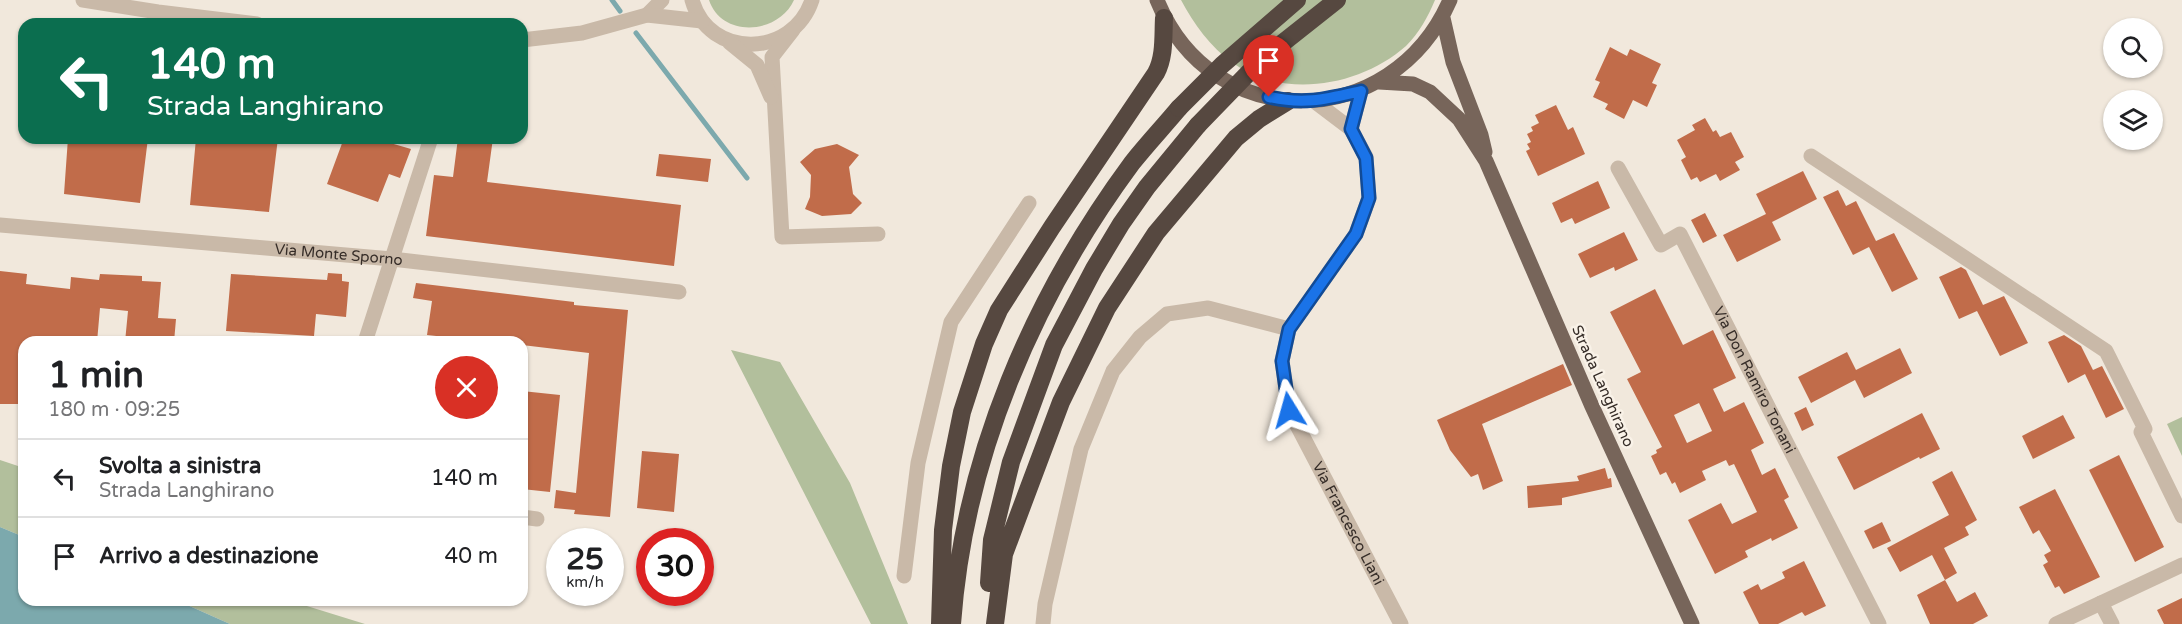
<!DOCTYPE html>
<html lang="it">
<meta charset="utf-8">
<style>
:root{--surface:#fff;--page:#f6f6f6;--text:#202124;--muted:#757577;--line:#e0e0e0}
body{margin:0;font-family:"Varela Round",sans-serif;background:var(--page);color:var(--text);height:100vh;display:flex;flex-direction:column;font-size:22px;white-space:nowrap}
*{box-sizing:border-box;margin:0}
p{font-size:20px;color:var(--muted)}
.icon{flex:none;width:33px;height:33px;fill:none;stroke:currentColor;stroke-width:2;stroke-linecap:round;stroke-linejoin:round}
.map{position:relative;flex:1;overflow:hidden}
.sheet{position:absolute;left:18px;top:336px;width:510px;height:270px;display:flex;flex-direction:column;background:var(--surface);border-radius:18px;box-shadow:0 2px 4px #0004}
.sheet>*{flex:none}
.hud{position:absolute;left:18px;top:18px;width:510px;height:126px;border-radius:18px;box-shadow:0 2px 4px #0004;background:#0b6e4f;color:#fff;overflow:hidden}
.fabs{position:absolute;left:2103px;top:18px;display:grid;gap:12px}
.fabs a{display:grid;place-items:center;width:60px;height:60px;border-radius:50%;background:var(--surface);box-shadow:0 2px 4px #0004;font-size:30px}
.speed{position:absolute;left:546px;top:528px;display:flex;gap:12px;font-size:30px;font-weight:700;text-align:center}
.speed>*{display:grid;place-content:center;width:78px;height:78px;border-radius:50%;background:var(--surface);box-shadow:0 2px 4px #0004;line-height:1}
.speed small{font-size:15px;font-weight:400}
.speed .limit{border:9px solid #d22;background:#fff;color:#111}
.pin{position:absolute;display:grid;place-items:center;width:51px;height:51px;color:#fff;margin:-62px -26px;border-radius:50% 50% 50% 0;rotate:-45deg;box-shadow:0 0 6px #0007}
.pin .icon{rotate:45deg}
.me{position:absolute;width:66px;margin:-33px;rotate:352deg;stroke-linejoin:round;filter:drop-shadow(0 0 4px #0008)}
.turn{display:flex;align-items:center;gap:21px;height:126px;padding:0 30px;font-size:27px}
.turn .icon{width:78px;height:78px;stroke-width:2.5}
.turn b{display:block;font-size:42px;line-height:51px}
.round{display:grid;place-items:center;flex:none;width:63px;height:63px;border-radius:32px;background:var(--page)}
.summary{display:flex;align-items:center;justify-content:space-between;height:102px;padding:0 30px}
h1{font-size:36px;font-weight:700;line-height:45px}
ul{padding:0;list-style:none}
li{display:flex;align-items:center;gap:18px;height:78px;padding:0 30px;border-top:2px solid var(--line)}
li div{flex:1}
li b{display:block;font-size:22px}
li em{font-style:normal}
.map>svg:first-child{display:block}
.green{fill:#b2bf9c}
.water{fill:#7ca9ad}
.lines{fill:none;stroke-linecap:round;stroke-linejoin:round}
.stream{stroke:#7ca9ad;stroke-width:5}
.building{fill:#c16c4a;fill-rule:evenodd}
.minor{stroke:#c9b9a8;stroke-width:15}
.major{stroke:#77655a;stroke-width:15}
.highway{stroke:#564840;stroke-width:18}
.highway-bridge{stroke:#564840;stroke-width:18}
.route-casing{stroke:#114b97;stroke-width:15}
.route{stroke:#1a73e8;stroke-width:10}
.labels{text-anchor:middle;stroke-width:5;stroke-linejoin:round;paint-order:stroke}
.street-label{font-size:15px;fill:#362d28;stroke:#f9f2e8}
</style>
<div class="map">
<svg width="2182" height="624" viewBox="0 0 2182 624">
<rect width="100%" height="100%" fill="#f1e8dc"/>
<path class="green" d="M 709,0 L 794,0 C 779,34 722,39 709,0 Z
M 1181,0 L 1435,0 C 1428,17 1419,33 1406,46 C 1361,86 1283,100 1233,63 C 1210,47 1194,24 1181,0 Z
M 731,350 L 780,362 L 850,483 L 908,624 L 871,624 Z
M 2182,417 L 2182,456 L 2167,424 Z
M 0,460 L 24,468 L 24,537 L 0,527 Z
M 176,600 L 294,600 L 294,602 L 365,624 L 230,624 Z"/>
<path class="water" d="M 0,527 L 24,537 L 24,600 L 176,600 L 230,624 L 0,624 Z"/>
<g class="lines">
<path class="stream" d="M 612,0 L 620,11
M 636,33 L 747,178"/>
</g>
<path class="building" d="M 1610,47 L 1627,56 L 1630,49 L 1661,64 L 1652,83 L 1657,85 L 1647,107 L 1633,100 L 1624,119 L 1605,109 L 1608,104 L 1593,97 L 1600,82 L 1595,80 Z
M 1556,105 L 1568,130 L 1573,127 L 1585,154 L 1538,176 L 1526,151 L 1530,149 L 1527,144 L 1531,142 L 1527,134 L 1533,131 L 1531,127 L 1539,123 L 1535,115 Z
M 1705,118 L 1713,132 L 1716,130 L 1720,137 L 1731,132 L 1744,157 L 1735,162 L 1740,170 L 1720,181 L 1716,174 L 1700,182 L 1697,177 L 1691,180 L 1681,160 L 1686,157 L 1677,140 L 1695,130 L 1692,125 Z
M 68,138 L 148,138 L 140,203 L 64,194 Z
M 196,138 L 278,138 L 269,212 L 190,205 Z
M 344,138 L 373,138 L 411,149 L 400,178 L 389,174 L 378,202 L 327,184 Z
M 458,138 L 493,138 L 487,182 L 681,205 L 674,266 L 426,236 L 434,175 L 453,177 Z
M 837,144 L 859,155 L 849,167 L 853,194 L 862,203 L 851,214 L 822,216 L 805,209 L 810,197 L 811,175 L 800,162 L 815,149 Z
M 659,154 L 711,159 L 708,182 L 656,176 Z
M 1803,171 L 1817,199 L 1772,222 L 1781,240 L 1737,262 L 1723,235 L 1766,214 L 1756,194 Z
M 1598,181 L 1610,208 L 1575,224 L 1572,218 L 1561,223 L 1552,203 Z
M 1838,190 L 1846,206 L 1856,201 L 1876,241 L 1894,233 L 1918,279 L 1892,292 L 1869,247 L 1853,255 L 1823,197 Z
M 1705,213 L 1717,236 L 1703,243 L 1691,220 Z
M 1624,232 L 1638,260 L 1615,271 L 1614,267 L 1590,278 L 1578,254 Z
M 1961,267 L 1966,270 L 1983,305 L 2004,296 L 2028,343 L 2000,356 L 1977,311 L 1959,319 L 1939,277 Z
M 0,271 L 27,274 L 26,284 L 70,289 L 71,277 L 99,280 L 100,274 L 142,276 L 142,281 L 161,282 L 158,318 L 176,319 L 174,342 L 125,342 L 128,311 L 100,308 L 97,342 L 24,342 L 24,404 L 0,404 Z
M 328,273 L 342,274 L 342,281 L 349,282 L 346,317 L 316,314 L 314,336 L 226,331 L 231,274 L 327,280 Z
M 416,283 L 574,302 L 574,305 L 628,310 L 610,517 L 574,514 L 575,510 L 554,508 L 556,490 L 576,493 L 589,353 L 522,345 L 522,342 L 492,342 L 427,335 L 432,301 L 413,298 Z
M 1655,289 L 1683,345 L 1713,330 L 1736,378 L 1713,389 L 1724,412 L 1744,402 L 1764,443 L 1751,450 L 1762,475 L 1775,468 L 1789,497 L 1784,500 L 1798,528 L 1772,541 L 1771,538 L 1745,551 L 1748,557 L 1715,574 L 1688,520 L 1721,503 L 1732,524 L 1757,512 L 1734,464 L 1729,466 L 1726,460 L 1702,471 L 1706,480 L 1680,493 L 1675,482 L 1672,484 L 1666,472 L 1660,475 L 1651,456 L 1657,453 L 1656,450 L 1662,447 L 1627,379 L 1641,372 L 1610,312 ZM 1699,403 L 1712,431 L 1687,443 L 1674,415 Z
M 2064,335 L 2081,346 L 2093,370 L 2102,366 L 2124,409 L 2106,418 L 2085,374 L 2068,383 L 2048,342 Z
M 1900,348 L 1912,373 L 1864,398 L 1855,380 L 1811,403 L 1798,377 L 1847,352 L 1856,370 Z
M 1563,364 L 1572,385 L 1482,424 L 1503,481 L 1483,490 L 1478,474 L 1471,477 L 1450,450 L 1437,420 Z
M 522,391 L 560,395 L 550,492 L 522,489 Z
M 1806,407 L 1814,425 L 1802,431 L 1794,413 Z
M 1922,413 L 1940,449 L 1920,459 L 1919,457 L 1854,490 L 1837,457 Z
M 2063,415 L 2075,438 L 2033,459 L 2022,436 Z
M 642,451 L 679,454 L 674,512 L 637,508 Z
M 2119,455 L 2164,547 L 2135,562 L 2089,470 Z
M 1605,468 L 1608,479 L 1611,478 L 1612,487 L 1562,498 L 1562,505 L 1528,508 L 1527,486 L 1579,481 L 1577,476 Z
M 1952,471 L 1977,520 L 1965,527 L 1969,535 L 1944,548 L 1957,573 L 1945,580 L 1932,555 L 1900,572 L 1887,548 L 1949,515 L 1932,482 Z
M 2055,489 L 2100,577 L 2064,594 L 2059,586 L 2055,588 L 2043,565 L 2048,562 L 2044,555 L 2051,551 L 2039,530 L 2033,534 L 2019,507 Z
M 1882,522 L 1891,541 L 1873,549 L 1864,531 Z
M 1804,561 L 1826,606 L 1805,616 L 1802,612 L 1778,624 L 1759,624 L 1743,592 L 1758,584 L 1761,590 L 1785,578 L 1782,572 Z
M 1945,580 L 1957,602 L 1975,592 L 1988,616 L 1973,624 L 1930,624 L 1917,595 Z
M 2182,598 L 2182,624 L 2164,624 L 2157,610 Z"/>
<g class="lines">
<g class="minor">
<path d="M 83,0 L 158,12 L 257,24"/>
<path d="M 692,0 C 709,60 793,58 812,0"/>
<path d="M 647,15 L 662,0"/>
<path d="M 793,30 L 772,57 L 782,237 L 878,234"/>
<path d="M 522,40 L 582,33 L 647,15 L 702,21"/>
<path d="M 730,43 L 757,65 L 771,97"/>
<path id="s1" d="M 1314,101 L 1351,129 L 1366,157 L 1369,198 L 1356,234 L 1289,329 L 1282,361 L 1289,410 L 1401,624"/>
<path d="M 1351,129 L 1361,91"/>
<path d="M 1811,156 L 2106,351 L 2145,429 L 2141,432 L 2182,516"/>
<path id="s2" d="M 1618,168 L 1661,245 L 1680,234 L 1879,624"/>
<path id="s3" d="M 0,225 L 392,259 L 679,292"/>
<path d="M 365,342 L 431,138"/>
<path d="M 522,517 L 537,519"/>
<path d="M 904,576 L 918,463 L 951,322 L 1029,203"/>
<path d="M 2101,603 L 2112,624"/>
<path d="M 1043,624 L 1045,604 L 1081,449 L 1113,371 L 1140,337 L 1167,314 L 1208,308 L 1289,329"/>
<path d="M 2056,624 L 2182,565"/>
</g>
<path class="major" d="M 1157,0 C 1212,136 1392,133 1450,0
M 1443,18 L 1453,62 L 1481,135 L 1485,152
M 1379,82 L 1413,84 L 1430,92 L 1459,119 L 1486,161 L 1591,404 L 1692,624"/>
<path class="highway" d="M 989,583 L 992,540 L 1011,462 L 1054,345 L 1094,269 L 1121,224 L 1147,187 L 1198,125
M 940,624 L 943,530 L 951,466 L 962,412 L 984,344 L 999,310 L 1052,227 L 1156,73 C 1165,56 1163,36 1164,18
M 952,624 C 964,457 1033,297 1132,163 C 1147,144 1164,126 1179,108
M 995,624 L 1004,554 L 1061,402 L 1107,308 L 1156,233 L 1236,138 L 1259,119 L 1288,101"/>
<path class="highway-bridge" d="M 1179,108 L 1222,65 L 1297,0
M 1198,125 L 1260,61 L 1337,0"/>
</g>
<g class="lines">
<g class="route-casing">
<path id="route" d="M 1269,97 C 1305,105 1326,99 1361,91 L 1351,129 L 1366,158 L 1369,198 L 1356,234 L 1289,329 L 1282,361 L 1289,410"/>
</g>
<use href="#route" class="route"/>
</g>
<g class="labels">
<g class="street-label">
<text dy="5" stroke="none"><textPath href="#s3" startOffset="340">Via Monte Sporno</textPath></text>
<text dy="5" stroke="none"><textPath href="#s2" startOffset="274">Via Don Ramiro Tonani</textPath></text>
<text transform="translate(1603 386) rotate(66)" y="5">Strada Langhirano</text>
<text dy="5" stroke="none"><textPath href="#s1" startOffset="484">Via Francesco Liani</textPath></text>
</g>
</g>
</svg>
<div class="fabs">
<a><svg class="icon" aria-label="search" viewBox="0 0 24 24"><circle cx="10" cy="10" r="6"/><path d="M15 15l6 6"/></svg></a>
<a><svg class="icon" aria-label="layers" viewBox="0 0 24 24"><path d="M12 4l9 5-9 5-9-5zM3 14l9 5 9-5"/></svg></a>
</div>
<div class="speed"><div>25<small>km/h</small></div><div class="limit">30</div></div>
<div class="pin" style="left:1269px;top:97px;background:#d93025"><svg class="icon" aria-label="arrive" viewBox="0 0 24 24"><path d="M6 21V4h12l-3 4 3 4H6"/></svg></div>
<svg class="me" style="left:1289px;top:410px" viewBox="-20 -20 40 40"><path d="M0-17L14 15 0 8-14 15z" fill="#1a73e8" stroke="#fff" stroke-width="4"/></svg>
<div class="hud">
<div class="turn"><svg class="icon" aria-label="left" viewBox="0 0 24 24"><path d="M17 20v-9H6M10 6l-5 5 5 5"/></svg><div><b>140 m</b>Strada Langhirano</div></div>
</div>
<section class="sheet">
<div class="summary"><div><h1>1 min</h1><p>180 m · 09:25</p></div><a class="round" style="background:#d93025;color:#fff"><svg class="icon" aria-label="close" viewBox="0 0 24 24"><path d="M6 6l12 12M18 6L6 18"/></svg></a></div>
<ul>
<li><svg class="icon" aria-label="left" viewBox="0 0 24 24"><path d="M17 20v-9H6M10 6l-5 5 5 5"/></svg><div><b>Svolta a sinistra</b><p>Strada Langhirano</p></div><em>140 m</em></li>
<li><svg class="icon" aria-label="arrive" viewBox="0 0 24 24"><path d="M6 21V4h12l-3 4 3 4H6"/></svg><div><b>Arrivo a destinazione</b></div><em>40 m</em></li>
</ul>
</section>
</div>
